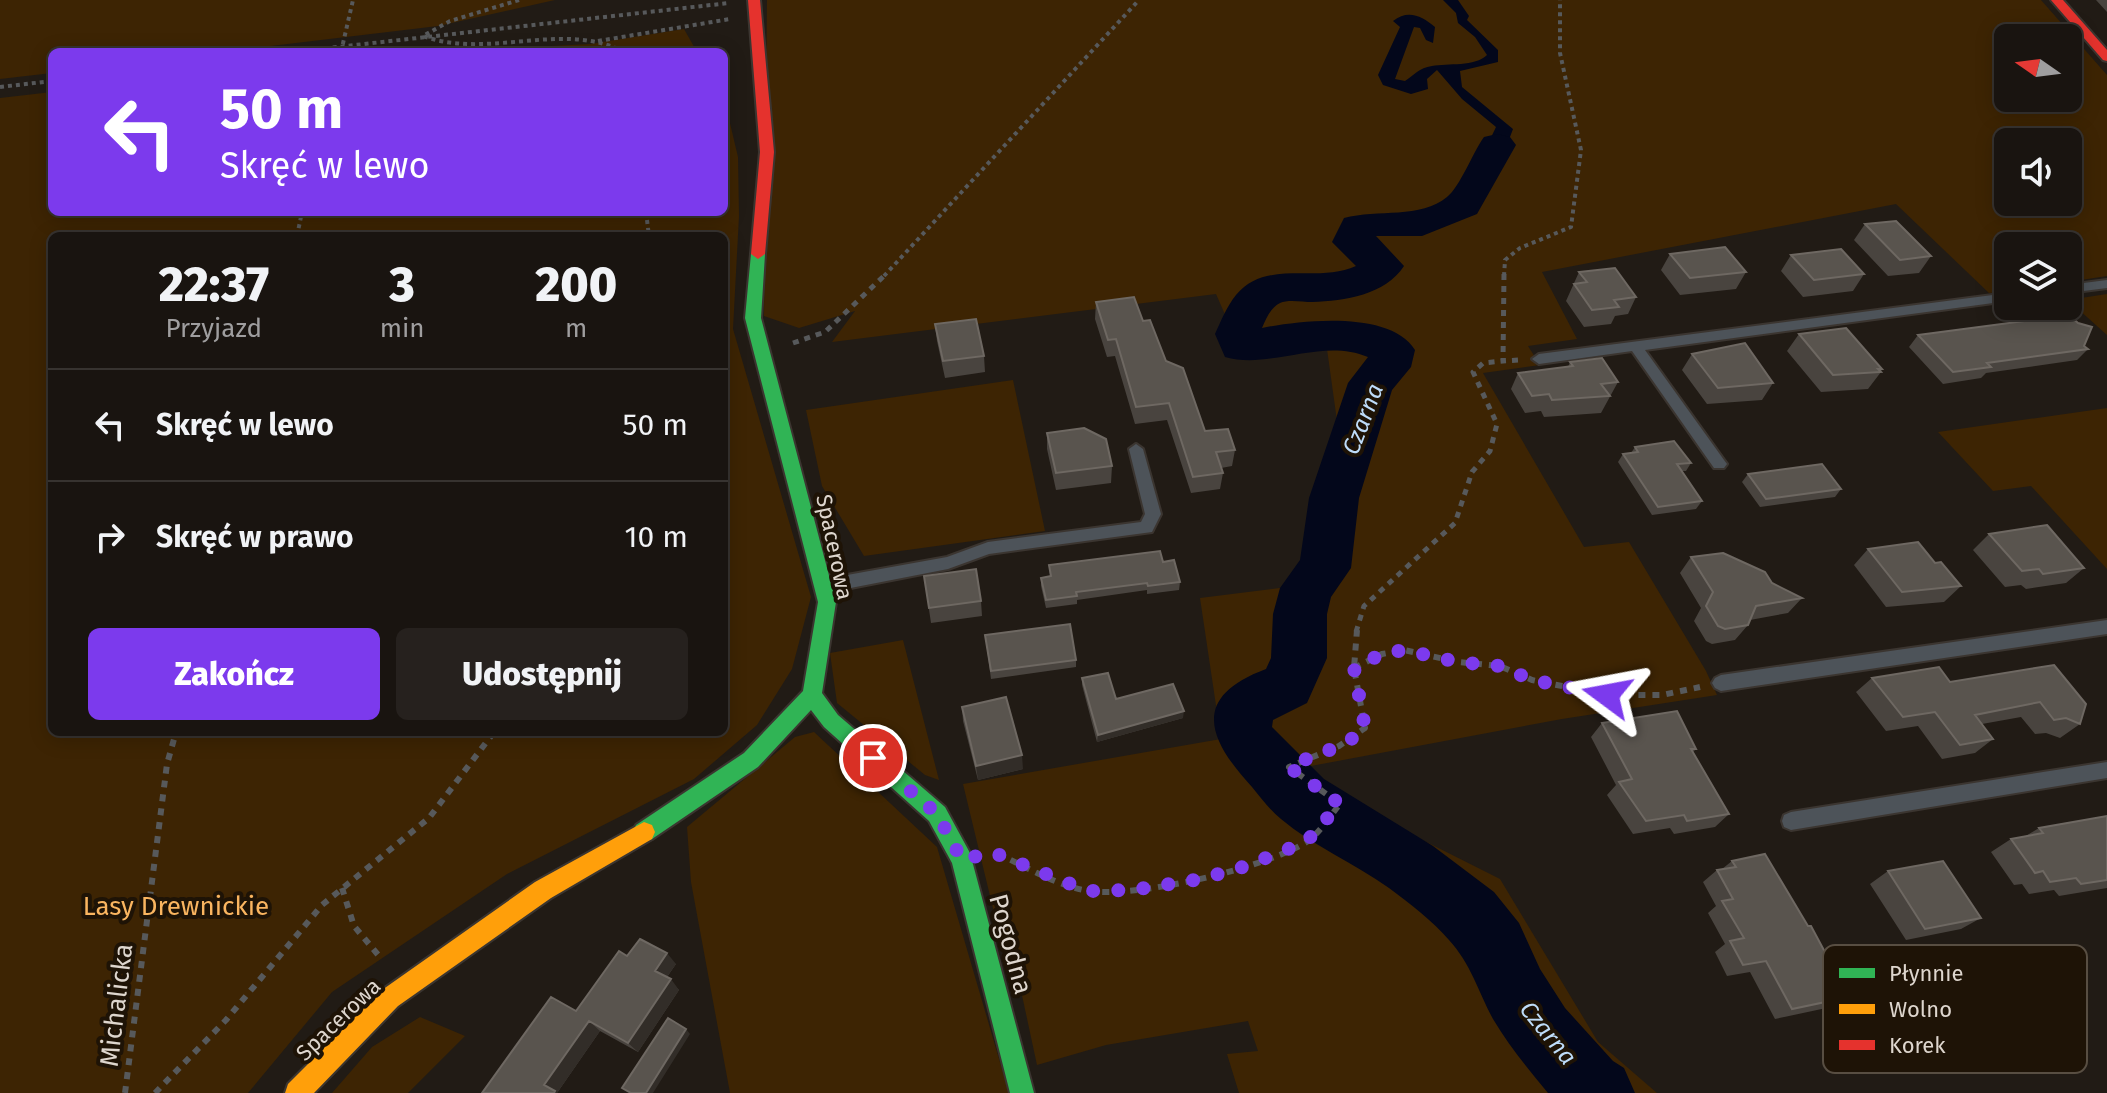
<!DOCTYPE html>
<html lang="pl">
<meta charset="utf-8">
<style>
:root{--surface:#191410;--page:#26211e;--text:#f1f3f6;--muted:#9f9e9f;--line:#373330;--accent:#7c3aed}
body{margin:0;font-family:"Fira Sans",sans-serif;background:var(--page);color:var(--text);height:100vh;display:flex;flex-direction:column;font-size:30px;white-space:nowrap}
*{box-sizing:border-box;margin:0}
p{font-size:26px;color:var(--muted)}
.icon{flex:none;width:44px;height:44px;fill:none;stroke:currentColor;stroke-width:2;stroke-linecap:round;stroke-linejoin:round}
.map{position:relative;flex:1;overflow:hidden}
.sheet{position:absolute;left:48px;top:232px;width:680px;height:504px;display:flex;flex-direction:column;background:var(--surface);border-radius:12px;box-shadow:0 4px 20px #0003,0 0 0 2px var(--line)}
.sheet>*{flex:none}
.hud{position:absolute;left:48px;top:48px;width:680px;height:168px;border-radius:12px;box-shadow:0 4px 20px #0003,0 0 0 2px var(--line);background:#7c3aed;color:#fff;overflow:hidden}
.needle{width:52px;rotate:284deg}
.controls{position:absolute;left:1994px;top:24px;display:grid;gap:16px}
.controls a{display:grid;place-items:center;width:88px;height:88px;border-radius:12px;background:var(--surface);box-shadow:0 4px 20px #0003,0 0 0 2px var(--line);font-size:40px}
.pin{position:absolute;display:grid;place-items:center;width:68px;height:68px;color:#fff;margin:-34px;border:4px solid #fff;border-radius:50%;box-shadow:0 2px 8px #0007}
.me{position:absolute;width:88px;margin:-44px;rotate:283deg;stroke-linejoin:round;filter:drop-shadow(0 0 6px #0008)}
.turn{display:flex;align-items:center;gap:28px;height:168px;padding:0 40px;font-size:36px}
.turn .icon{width:104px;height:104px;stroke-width:2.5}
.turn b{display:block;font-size:56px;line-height:68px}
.eta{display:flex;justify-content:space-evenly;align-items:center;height:136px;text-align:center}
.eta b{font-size:48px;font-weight:800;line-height:56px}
.button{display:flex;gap:16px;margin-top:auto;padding:16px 40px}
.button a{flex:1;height:92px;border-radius:12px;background:var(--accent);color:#fff;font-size:32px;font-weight:800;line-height:92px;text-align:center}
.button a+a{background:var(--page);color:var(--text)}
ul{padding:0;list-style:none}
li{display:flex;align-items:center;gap:24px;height:112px;padding:0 40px;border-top:2px solid var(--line)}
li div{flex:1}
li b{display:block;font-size:30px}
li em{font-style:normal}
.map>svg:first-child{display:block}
.green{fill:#3d2403;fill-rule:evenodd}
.water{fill:#03071b}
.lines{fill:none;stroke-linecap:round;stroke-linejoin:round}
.river{fill:#03071b;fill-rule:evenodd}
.lane-casing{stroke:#3b3530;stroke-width:4}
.fast-casing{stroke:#3b3530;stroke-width:4}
.slow-casing{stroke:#3b3530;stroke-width:4}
.jam-casing{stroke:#3b3530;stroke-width:4}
.path-far2{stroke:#57595b;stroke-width:4;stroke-dasharray:4 4;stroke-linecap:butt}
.path-far1{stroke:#57595b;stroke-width:5;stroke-dasharray:6 6;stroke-linecap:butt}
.path{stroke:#57595b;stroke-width:6;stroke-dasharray:7 7;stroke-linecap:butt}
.lane{fill:#4d5359;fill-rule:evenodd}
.fast{fill:#30b455;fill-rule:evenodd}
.slow{fill:#ff9f0a;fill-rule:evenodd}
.jam{fill:#e5322d;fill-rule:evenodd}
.wall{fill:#49443f}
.shaded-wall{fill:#322d28}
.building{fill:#59544e;stroke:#6e6862;stroke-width:2}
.route{stroke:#7c3aed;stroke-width:14;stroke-dasharray:0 25.2}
.labels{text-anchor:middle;stroke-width:8;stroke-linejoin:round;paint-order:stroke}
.street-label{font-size:22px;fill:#ded6ce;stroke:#1e1306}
.water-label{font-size:24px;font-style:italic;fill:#bedcf9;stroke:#1e1306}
.near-park-label{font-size:26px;fill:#fab560;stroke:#1e1306}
.near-street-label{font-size:26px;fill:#ded6ce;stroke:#1e1306}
.key{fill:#1e1306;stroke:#584e42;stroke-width:2}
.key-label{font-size:22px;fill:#ded6ce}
</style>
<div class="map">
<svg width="2107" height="1093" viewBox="0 0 2107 1093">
<rect width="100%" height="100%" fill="#211b15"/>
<path class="green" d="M 0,0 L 555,0 L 438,26 L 221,52 L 52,52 L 52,73 L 0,79 Z
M 767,0 L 2041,0 L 2107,75 L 2107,276 L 2068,282 L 2068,246 L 2008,246 L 2008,291 L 1989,293 L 1896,204 L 1542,272 L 1577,339 L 1528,346 L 1540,365 L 1483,373 L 1584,547 L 1629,542 L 1706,671 L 1717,695 L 1562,719 L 1295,769 L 1327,792 L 1500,879 L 1598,1042 L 1657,1093 L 1239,1093 L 1227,1054 L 1258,1051 L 1248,1021 L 1106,1045 L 1037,1065 L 1014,958 L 1005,958 L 963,784 L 1221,739 L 1200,598 L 1303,585 L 1337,421 L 1327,349 L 1271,352 L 1245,360 L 1216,294 L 832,342 L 855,311 L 799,328 L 764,316 ZM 2008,38 L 2068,38 L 2068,98 L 2008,98 ZM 2008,142 L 2068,142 L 2068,202 L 2008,202 Z
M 684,29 L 697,52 L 438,52 L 590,44 Z
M 52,92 L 52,212 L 724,212 L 724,98 L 738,157 L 739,216 L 733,329 L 811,597 L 792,669 L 757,725 L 694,779 L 507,874 L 332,992 L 248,1093 L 0,1093 L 0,98 ZM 52,236 L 724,236 L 724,732 L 52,732 Z
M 2107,294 L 2107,335 L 2068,300 Z
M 1013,380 L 1045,531 L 864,556 L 822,486 L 806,410 Z
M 2107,408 L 2107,569 L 2031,486 L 1993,491 L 1938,432 Z
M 903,640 L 939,780 L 925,775 L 837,703 L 830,653 Z
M 814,732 L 937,847 L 1009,1093 L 730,1093 L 691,882 L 687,827 L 795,737 Z
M 420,1017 L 465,1036 L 408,1093 L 332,1093 L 372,1047 Z"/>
<path class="water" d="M 1443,0 L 1458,0 L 1469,16 L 1467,20 L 1498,50 L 1498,62 L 1460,71 L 1462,87 L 1513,129 C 1504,154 1486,193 1465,208 L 1454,202 L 1466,190 L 1496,127 L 1462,99 L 1437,70 L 1427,79 L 1428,89 L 1411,94 L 1383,85 L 1378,75 L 1400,27 L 1393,21 C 1408,9 1422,16 1435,27 L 1433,43 L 1426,40 L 1420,28 L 1414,27 L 1395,79 L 1405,81 C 1414,75 1419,68 1432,66 C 1448,63 1475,67 1487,55 L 1475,37 L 1458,23 L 1456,13 Z"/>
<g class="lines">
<path class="river" d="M 1497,134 L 1510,137 L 1516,145 L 1477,214 L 1422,236 L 1376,236 L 1404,266 C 1385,295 1345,301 1312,302 C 1303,302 1288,299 1280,303 C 1270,308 1266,319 1262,328 C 1301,320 1391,310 1415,350 L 1411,367 L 1392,390 L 1359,498 L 1351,568 L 1331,597 L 1327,614 L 1327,658 L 1307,703 L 1273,720 L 1272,727 L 1324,779 L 1433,846 L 1494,892 L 1519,923 L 1540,969 L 1565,1008 L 1613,1061 L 1624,1068 L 1635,1093 L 1548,1093 C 1528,1069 1509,1046 1493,1019 C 1478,991 1471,964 1449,940 C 1433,921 1409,903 1389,888 C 1354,863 1313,846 1281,819 C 1270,810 1261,798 1252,787 C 1207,738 1191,697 1266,669 L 1271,658 L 1273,614 L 1280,588 L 1300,560 L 1309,498 L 1348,383 L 1368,357 C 1321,337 1271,370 1225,357 L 1215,334 C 1221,321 1227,306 1236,295 C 1267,258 1317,284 1356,266 L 1332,242 L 1344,218 C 1378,209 1421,219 1447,197 C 1460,187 1473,152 1484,137 Z"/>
<g class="lane-casing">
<path id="lane" d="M 2107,280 L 2107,288 L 2068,293 L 2068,285 Z
M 2008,293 L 2008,301 L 1645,350 L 1724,460 L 1727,464 L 1724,468 L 1714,468 L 1632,351 L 1539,364 L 1532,359 L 1539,354 Z
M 1136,444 L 1143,449 L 1161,514 L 1152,532 L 989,554 L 948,569 L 825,593 L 819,591 L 817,586 L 819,581 L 825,579 L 947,557 L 988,542 L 1141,522 L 1145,514 L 1129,449 Z
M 2107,620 L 2107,634 L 1721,691 L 1715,688 L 1712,683 L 1715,678 L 1721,675 Z
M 2107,762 L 2107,778 L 1791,830 L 1784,827 L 1782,821 L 1784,815 L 1791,812 Z"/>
</g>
<g class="fast-casing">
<path id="fast" d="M 758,249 L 765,254 L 761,318 L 836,602 L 822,693 L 838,715 L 945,807 L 970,853 L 1034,1093 L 1010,1093 L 952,863 L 929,821 L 824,727 L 811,710 L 758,767 L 652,839 L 644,842 L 636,839 L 633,832 L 636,825 L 744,753 L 803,691 L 818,602 L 745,318 L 751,254 Z"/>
</g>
<g class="slow-casing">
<path id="slow" d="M 644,822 L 652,825 L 655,832 L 652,839 L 551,898 L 398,1006 L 314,1093 L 285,1093 L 288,1084 L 382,990 L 535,882 Z"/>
</g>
<g class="jam-casing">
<path id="jam" d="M 748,0 L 760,0 L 774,152 L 765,254 L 758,259 L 751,254 L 760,152 Z
M 2051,0 L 2063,0 L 2107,50 L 2107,61 L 2103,60 Z"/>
</g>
<path class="path-far2" d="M 519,0 L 450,21 L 423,36 C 488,60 563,20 624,52
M 598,41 L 730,19
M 293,52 L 729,3
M 341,52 L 353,0
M 0,87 L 52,81
M 646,212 L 649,236
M 297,236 L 302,212
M 884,276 L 1139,0
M 1504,276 L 1505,260 L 1520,248 L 1571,227 L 1581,150 L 1560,53 L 1560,0"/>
<path class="path-far1" d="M 1504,274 L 1503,361 L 1520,360
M 793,343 L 825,332 L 886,274
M 1356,632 L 1364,606 L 1455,523 L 1472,472 L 1490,451 L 1497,424 L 1473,372 L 1483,363 L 1503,361"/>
<path class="path" d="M 1354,668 L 1382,654 L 1404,650 L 1458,662 L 1500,666 L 1532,680 L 1607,695 L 1662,695 L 1700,687
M 998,854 C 1027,867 1057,886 1089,891 C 1137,898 1267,868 1308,841 C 1321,831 1330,816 1340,804 L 1289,767 L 1339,746 L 1365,728 L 1354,668 L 1357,630
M 342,888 L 354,926 L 379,956
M 125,1093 L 167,764 L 176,732
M 155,1093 L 226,1020 L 322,905 L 429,818 L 494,732"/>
<use href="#lane" class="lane"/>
<use href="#fast" class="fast"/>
<use href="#slow" class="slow"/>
<use href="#jam" class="jam"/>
</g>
<path class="wall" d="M 2096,0 L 2107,0 L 2107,12 Z
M 1865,224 L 1931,256 L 1919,273 L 1888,276 L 1854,240 Z
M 1670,254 L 1746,272 L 1736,289 L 1680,295 L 1661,270 Z
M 1791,255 L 1864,274 L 1853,291 L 1803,297 L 1781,271 Z
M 1579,272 L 1636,297 L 1628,314 L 1615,316 L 1611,324 L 1584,327 L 1566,301 Z
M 1096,302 L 1143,321 L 1205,431 L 1235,450 L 1232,466 L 1221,468 L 1223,473 L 1220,489 L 1191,493 L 1167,420 L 1135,424 L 1115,356 L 1107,357 L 1095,319 Z
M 935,324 L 984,356 L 985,372 L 945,378 L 937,341 Z
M 1799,334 L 1882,369 L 1881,372 L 1868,389 L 1821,392 L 1787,351 Z
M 1918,335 L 2084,346 L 2088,349 L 2077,360 L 1986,373 L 1981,378 L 1943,384 L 1909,347 Z
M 1692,354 L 1773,383 L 1762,400 L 1707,404 L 1682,370 Z
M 1570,362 L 1618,382 L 1601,413 L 1544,417 L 1541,411 L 1525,413 L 1511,389 L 1518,373 L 1568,367 Z
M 1047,433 L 1112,466 L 1111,483 L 1056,490 L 1047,449 Z
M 1635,447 L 1691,463 L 1686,471 L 1682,471 L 1702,501 L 1696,509 L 1652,515 L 1618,462 L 1623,454 L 1631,453 Z
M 1748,474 L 1841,489 L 1835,497 L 1760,507 L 1742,482 Z
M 1989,534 L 2084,568 L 2066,583 L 2026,589 L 2021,585 L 2005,587 L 1973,550 Z
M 1868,549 L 1935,563 L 1961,586 L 1944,602 L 1886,607 L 1854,565 Z
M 1691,557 L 1802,598 L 1788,613 L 1750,620 L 1748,625 L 1735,640 L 1712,644 L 1706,641 L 1694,621 L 1701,608 L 1680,573 Z
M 1163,562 L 1180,582 L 1179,590 L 1147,594 L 1147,590 L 1077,600 L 1077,604 L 1046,608 L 1041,586 L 1041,578 L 1050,576 L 1049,565 Z
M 924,576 L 981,601 L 982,616 L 931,623 Z
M 985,635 L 1076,660 L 1076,667 L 991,679 Z
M 2054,665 L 2080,724 L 2060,738 L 2046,733 L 2035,734 L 2021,717 L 1982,724 L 1993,739 L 1975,753 L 1942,759 L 1918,726 L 1886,731 L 1856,692 L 1872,678 L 1950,682 Z
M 1082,678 L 1116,699 L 1183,718 L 1097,742 L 1082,685 Z
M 962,707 L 1023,769 L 978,780 L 963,721 Z
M 1602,723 L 1696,749 L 1693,752 L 1729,814 L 1715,827 L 1674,834 L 1670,828 L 1633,834 L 1607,795 L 1616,785 L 1591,737 Z
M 2107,816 L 2107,888 L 2059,896 L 2054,890 L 2029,894 L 2022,884 L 2014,885 L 1991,852 L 2011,839 L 2024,837 L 2039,828 Z
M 1732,861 L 1849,997 L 1831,1007 L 1775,1019 L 1750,972 L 1727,976 L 1715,952 L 1725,944 L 1708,913 L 1716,906 L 1703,882 L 1717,870 L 1722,869 Z
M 1888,871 L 1981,918 L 1961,929 L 1906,940 L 1870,884 Z
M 627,956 L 676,964 L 667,977 L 679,990 L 638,1052 L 600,1031 L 557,1093 L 482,1093 L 576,1011 Z"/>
<path class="shaded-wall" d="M 1184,711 L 1183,718 L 1097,742 L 1098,735 Z
M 1022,755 L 1023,769 L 978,780 L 976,766 Z
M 667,953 L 676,964 L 664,981 L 655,971 Z
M 671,979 L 679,990 L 638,1052 L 628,1043 Z
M 589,1021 L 600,1031 L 557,1093 L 554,1093 L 544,1085 Z
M 686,1029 L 690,1034 L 653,1093 L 646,1093 Z"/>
<path class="building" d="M 1896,221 L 1931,256 L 1900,260 L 1865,224 Z
M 1725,247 L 1746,272 L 1690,278 L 1670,254 Z
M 1841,249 L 1864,274 L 1814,280 L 1791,255 Z
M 1615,268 L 1636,297 L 1614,300 L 1619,307 L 1592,310 L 1574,284 L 1587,282 L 1579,272 Z
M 1134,297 L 1143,321 L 1150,320 L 1166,361 L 1183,368 L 1205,431 L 1228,429 L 1235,450 L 1216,452 L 1223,473 L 1193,477 L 1169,403 L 1136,407 L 1116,339 L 1108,340 L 1096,302 Z
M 2069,315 L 2078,323 L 2092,327 L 2084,346 L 2088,349 L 1987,363 L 1991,367 L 1953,372 L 1918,335 Z
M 976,319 L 984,356 L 943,361 L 935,324 Z
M 1846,328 L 1882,369 L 1878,369 L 1881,372 L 1833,375 L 1799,334 Z
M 1745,343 L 1773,383 L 1718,388 L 1692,354 Z
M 1602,358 L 1618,382 L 1601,384 L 1610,396 L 1552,400 L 1549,394 L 1532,396 L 1518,373 L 1573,366 L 1570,362 Z
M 1084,428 L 1106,439 L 1112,466 L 1056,473 L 1047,433 Z
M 1674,441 L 1691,463 L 1677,464 L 1702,501 L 1658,507 L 1623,454 L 1638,452 L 1635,447 Z
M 1822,464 L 1841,489 L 1766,499 L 1748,474 Z
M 2047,525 L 2084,568 L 2043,574 L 2039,569 L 2022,571 L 1989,534 Z
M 1918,542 L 1935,563 L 1941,562 L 1961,586 L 1902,592 L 1868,549 Z
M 1160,551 L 1163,562 L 1174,560 L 1180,582 L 1148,586 L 1147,583 L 1076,592 L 1077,596 L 1046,600 L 1041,578 L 1051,576 L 1049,565 Z
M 1723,553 L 1765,572 L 1772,583 L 1802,598 L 1756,606 L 1748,625 L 1725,629 L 1718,626 L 1706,606 L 1713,592 L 1691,557 Z
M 976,569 L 981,601 L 929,608 L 924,576 Z
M 1070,624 L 1076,660 L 991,671 L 985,635 Z
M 2054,665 L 2086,704 L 2080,724 L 2066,718 L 2054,720 L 2040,702 L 1975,715 L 1993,739 L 1960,745 L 1935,712 L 1903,717 L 1872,678 L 1939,667 L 1950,682 Z
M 1108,673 L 1116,699 L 1173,684 L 1184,711 L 1098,735 L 1082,678 Z
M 1006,697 L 1022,755 L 976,766 L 962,707 Z
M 1677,711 L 1696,749 L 1691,749 L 1729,814 L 1687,821 L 1684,815 L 1646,821 L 1619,782 L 1632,779 L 1602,723 Z
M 2107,816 L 2107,880 L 2081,884 L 2076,878 L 2050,882 L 2043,871 L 2035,873 L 2011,839 L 2043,833 L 2039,828 Z
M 1765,854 L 1808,926 L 1811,926 L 1849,997 L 1792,1009 L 1766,961 L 1743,965 L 1730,941 L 1744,938 L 1722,901 L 1733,899 L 1717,870 L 1736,867 L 1732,861 Z
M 1943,861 L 1981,918 L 1925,929 L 1888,871 Z
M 640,939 L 667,953 L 655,971 L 671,979 L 628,1043 L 589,1021 L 544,1085 L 555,1091 L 554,1093 L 482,1093 L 551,997 L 576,1011 L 619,951 L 627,956 Z
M 668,1018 L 686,1029 L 646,1093 L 631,1093 L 622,1088 Z"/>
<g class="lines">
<path class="route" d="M 873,758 L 937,814 L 962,860 L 992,852 L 1088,891 L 1133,890 L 1201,879 L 1243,867 L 1306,842 L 1340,804 L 1289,767 C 1313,754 1346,748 1365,728 L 1354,668 L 1382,654 L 1404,650 L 1458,662 L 1500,666 L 1532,680 L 1607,695"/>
</g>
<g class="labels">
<g class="street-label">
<text transform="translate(835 547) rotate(78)" y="8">Spacerowa</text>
<text transform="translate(338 1019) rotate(-44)" y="8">Spacerowa</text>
</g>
<g class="water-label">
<text transform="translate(1363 419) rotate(-69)" y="8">Czarna</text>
<text transform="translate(1548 1033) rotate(51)" y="8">Czarna</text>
</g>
<g class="near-park-label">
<text x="176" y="915">Lasy Drewnickie</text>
</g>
<g class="near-street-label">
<text transform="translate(1011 944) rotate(75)" y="9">Pogodna</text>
<text transform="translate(116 1005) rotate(-83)" y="9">Michalicka</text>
</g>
</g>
<rect x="1823" y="945" width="264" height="128" rx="12" class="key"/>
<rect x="1839" y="968" width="36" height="10" fill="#30b455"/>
<rect x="1839" y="1004" width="36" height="10" fill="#ff9f0a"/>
<rect x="1839" y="1040" width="36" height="10" fill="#e5322d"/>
<g class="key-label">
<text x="1889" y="981">Płynnie</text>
<text x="1889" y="1017">Wolno</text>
<text x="1889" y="1053">Korek</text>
</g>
</svg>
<div class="controls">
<a><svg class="needle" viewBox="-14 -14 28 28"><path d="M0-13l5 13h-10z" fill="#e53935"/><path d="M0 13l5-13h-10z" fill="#9f9e9f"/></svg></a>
<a><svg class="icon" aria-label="sound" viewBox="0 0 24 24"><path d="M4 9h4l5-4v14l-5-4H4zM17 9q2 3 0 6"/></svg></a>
<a><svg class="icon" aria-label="layers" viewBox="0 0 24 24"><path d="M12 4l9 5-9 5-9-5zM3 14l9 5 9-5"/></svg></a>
</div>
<div class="pin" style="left:873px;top:758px;background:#d93025"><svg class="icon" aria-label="arrive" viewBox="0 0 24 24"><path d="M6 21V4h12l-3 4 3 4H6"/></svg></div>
<svg class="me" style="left:1607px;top:695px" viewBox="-20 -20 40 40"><path d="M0-17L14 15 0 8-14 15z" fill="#7c3aed" stroke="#fff" stroke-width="4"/></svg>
<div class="hud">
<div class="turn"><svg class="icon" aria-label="left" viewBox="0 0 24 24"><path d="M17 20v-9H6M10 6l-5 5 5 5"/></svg><div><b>50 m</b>Skręć w lewo</div></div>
</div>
<section class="sheet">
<div class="eta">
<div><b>22:37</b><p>Przyjazd</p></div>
<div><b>3</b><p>min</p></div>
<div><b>200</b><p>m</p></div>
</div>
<ul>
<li><svg class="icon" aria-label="left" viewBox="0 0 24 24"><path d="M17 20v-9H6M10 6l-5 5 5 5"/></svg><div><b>Skręć w lewo</b></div><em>50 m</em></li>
<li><svg class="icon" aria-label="right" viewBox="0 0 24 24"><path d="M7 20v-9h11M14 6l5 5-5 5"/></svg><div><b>Skręć w prawo</b></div><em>10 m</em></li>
</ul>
<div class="button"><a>Zakończ</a><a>Udostępnij</a></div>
</section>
</div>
